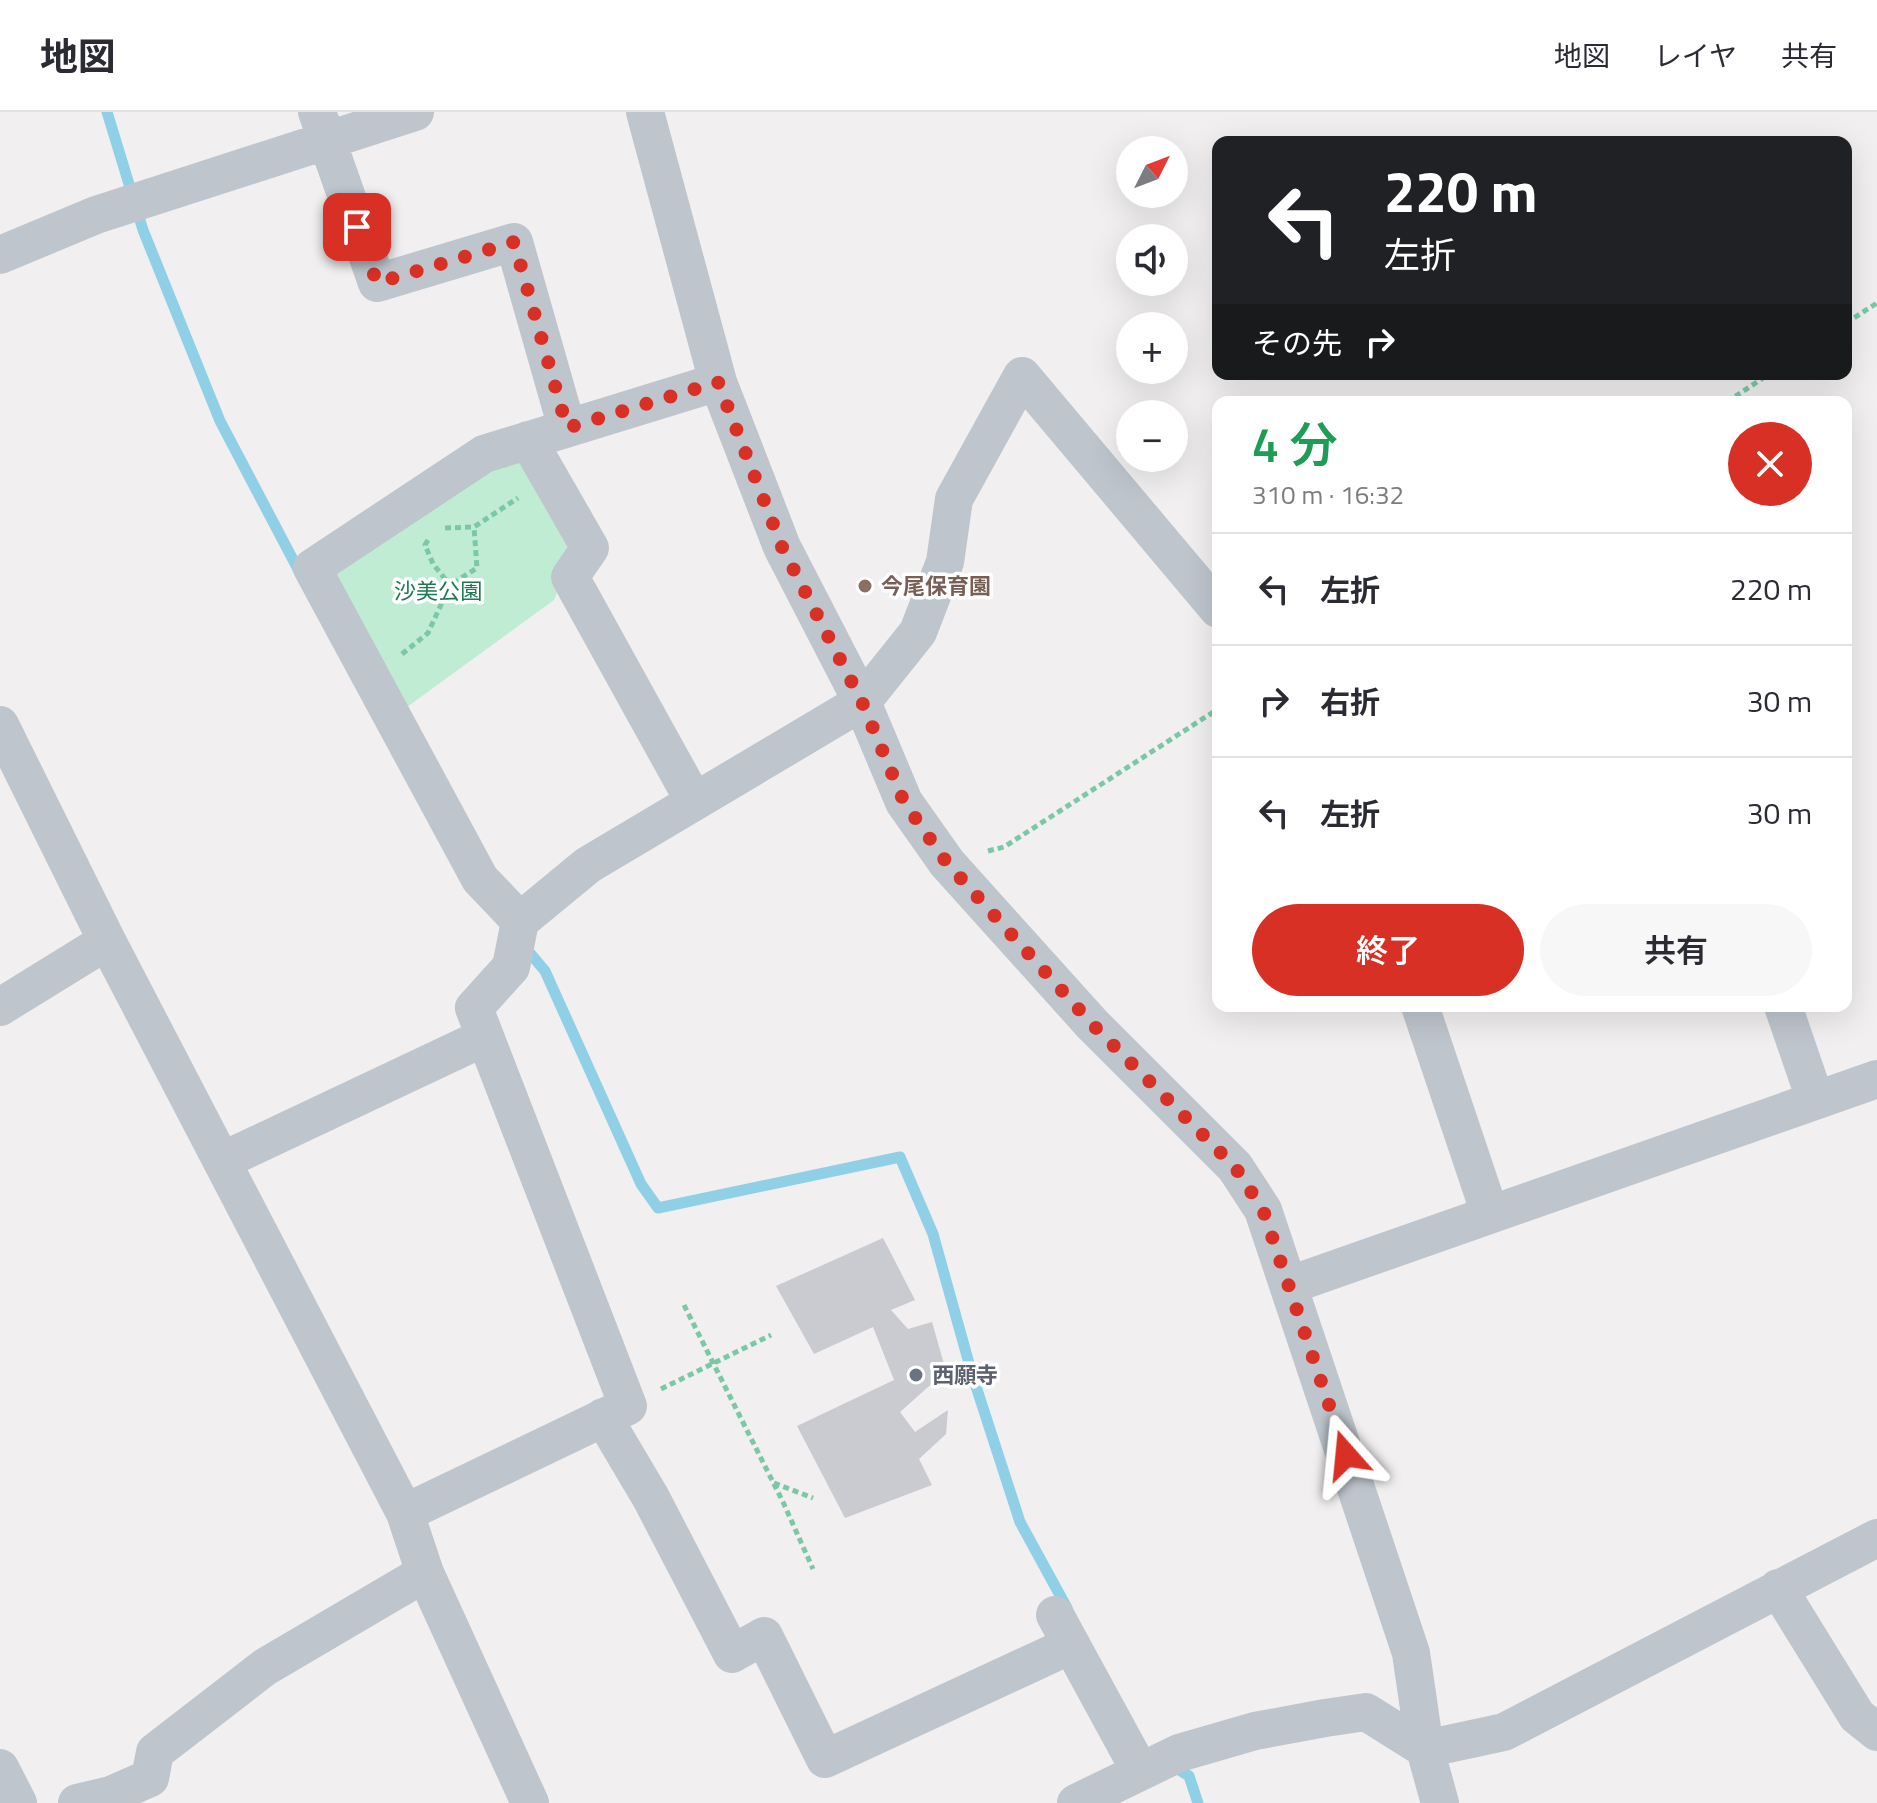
<!DOCTYPE html>
<html lang="ja">
<meta charset="utf-8">
<style>
:root{--surface:#fff;--page:#f7f7f7;--text:#2b2b33;--muted:#7c7c81;--line:#e1e1e2;--accent:#d93025}
body{margin:0;font-family:"Titillium Web","Noto Sans JP",sans-serif;background:var(--page);color:var(--text);height:100vh;display:flex;flex-direction:column;font-size:30px;white-space:nowrap}
*{box-sizing:border-box;margin:0}
p{font-size:26px;color:var(--muted)}
.icon{flex:none;width:44px;height:44px;fill:none;stroke:currentColor;stroke-width:2;stroke-linecap:round;stroke-linejoin:round}
.map{position:relative;flex:1;overflow:hidden}
.panel{position:absolute;left:1212px;top:284px;width:640px;height:616px;display:flex;flex-direction:column;background:var(--surface);border-radius:16px;box-shadow:0 8px 32px #0002}
.panel>*{flex:none}
.banner{position:absolute;left:1212px;top:24px;width:640px;height:244px;border-radius:16px;box-shadow:0 8px 32px #0002;background:#202124;color:#fff;overflow:hidden}
.needle{width:52px;rotate:48deg}
.fabs{position:absolute;left:1116px;top:24px;display:grid;gap:16px}
.fabs a{display:grid;place-items:center;width:72px;height:72px;border-radius:50%;background:var(--surface);box-shadow:0 8px 32px #0002;font-size:40px}
.pin{position:absolute;display:grid;place-items:center;width:68px;height:68px;color:#fff;margin:-34px;border-radius:16px;box-shadow:0 4px 12px #0006}
.me{position:absolute;width:88px;margin:-44px;rotate:342deg;stroke-linejoin:round;filter:drop-shadow(0 0 6px #0008)}
.turn{display:flex;align-items:center;gap:28px;height:168px;padding:0 40px;font-size:36px}
.turn .icon{width:104px;height:104px;stroke-width:2.5}
.turn b{display:block;font-size:56px;line-height:68px}
.then{display:flex;align-items:center;height:76px;padding:0 40px;background:#0003;gap:16px;font-size:30px}
.round{display:grid;place-items:center;flex:none;width:84px;height:84px;border-radius:42px;background:var(--page)}
.headline{display:flex;align-items:center;justify-content:space-between;height:136px;padding:0 40px}
h1{font-size:48px;font-weight:600;line-height:60px;color:#1e9e55}
.button{display:flex;gap:16px;margin-top:auto;padding:16px 40px}
.button a{flex:1;height:92px;border-radius:48px;background:var(--accent);color:#fff;font-size:32px;font-weight:600;line-height:92px;text-align:center}
.button a+a{background:var(--page);color:var(--text)}
ul{padding:0;list-style:none}
li{display:flex;align-items:center;gap:24px;height:112px;padding:0 40px;border-top:2px solid var(--line)}
li div{flex:1}
li b{display:block;font-size:30px}
li em{font-style:normal}
header{display:flex;align-items:center;gap:48px;box-sizing:border-box;height:112px;padding:0 40px;background:var(--surface);border-bottom:2px solid var(--line)}
header strong{font-size:38px}
nav{display:flex;gap:44px;margin-inline-start:auto;font-size:28px}
.map>svg:first-child{display:block}
.green{fill:#c0ecd4}
.lines{fill:none;stroke-linecap:round;stroke-linejoin:round}
.stream{stroke:#8fd0e7;stroke-width:11}
.building{fill:#c9cbd1}
.path{stroke:#7ac8a6;stroke-width:5;stroke-dasharray:6 4;stroke-linecap:butt}
.minor{stroke:#bec5cd;stroke-width:38}
.route{stroke:#d93025;stroke-width:14;stroke-dasharray:0 25.2}
.education-dot{fill:#8d6e63;stroke:#fff;stroke-width:3}
.worship-dot{fill:#6b7280;stroke:#fff;stroke-width:3}
.labels{text-anchor:middle;stroke-width:7;stroke-linejoin:round;paint-order:stroke}
.education-label{font-size:22px;font-weight:bold;fill:#785e54;stroke:#fff;text-anchor:start}
.park-label{font-size:22px;fill:#1c7950;stroke:#fff}
.worship-label{font-size:22px;font-weight:bold;fill:#5b616d;stroke:#fff;text-anchor:start}
</style>
<header>
<strong>地図</strong>
<nav><a>地図</a><a>レイヤ</a><a>共有</a></nav>
</header>
<div class="map">
<svg width="1877" height="1691" viewBox="0 0 1877 1691">
<rect width="100%" height="100%" fill="#f1efef"/>
<path class="green" d="M 521,346 L 576,434 L 554,488 L 407,595 L 334,458 L 490,354 Z"/>
<g class="lines">
<path class="stream" d="M 107,0 L 143,118 L 220,309 L 300,461
M 524,834 L 545,859 L 641,1072 L 658,1096 L 900,1045 L 933,1122 L 972,1262 L 1020,1410 L 1067,1496
M 1173,1654 L 1189,1664 L 1198,1691"/>
</g>
<path class="building" d="M 883,1126 L 915,1188 L 891,1198 L 908,1217 L 932,1210 L 946,1259 L 900,1300 L 915,1320 L 948,1298 L 946,1322 L 919,1347 L 932,1373 L 845,1406 L 797,1314 L 894,1268 L 873,1215 L 814,1242 L 776,1174 Z"/>
<g class="lines">
<path class="path" d="M 1846,211 L 1877,191
M 1727,290 L 1769,262
M 445,416 L 474,415 L 518,386
M 428,428 L 425,433 L 433,452 L 450,473
M 402,542 L 428,521 L 450,473 L 477,456 L 474,415
M 988,739 L 1004,735 L 1218,597
M 684,1193 L 783,1390 L 813,1457
M 661,1277 L 771,1223
M 774,1371 L 813,1386"/>
<path class="minor" d="M 317,0 L 377,171 L 514,130 L 567,316
M 645,0 L 718,270 L 782,435 L 862,590 L 904,690 L 947,751 L 1092,912 L 1235,1055 L 1263,1098 L 1411,1541 L 1425,1637 L 1440,1691
M 0,143 L 96,103 L 415,0
M 718,270 L 484,342 L 312,456 L 480,767 L 520,809 L 588,753 L 862,590 L 918,520 L 945,450 L 954,387 L 1022,264 L 1218,497
M 528,328 L 590,436 L 570,465 L 694,689
M 0,613 L 107,829 L 405,1401 L 425,1461 L 530,1691
M 1420,894 L 1490,1102
M 1783,894 L 1815,987
M 0,895 L 107,829
M 222,1049 L 485,925
M 1290,1173 L 1877,967
M 603,1305 L 651,1386 L 732,1542 L 764,1524 L 825,1647 L 1071,1533
M 405,1401 L 628,1294 L 474,896 L 511,855 L 520,809
M 1778,1476 L 1857,1604 L 1877,1620
M 1055,1503 L 1140,1659
M 0,1656 L 18,1691
M 77,1691 L 111,1683 L 150,1666 L 155,1640 L 265,1555 L 425,1461
M 1076,1691 L 1179,1641 L 1255,1619 L 1325,1606 L 1366,1600 L 1425,1637 L 1504,1620 L 1877,1426"/>
</g>
<g class="lines">
<path class="route" d="M 357,115 L 377,171 L 514,130 L 567,316 L 718,270 L 782,435 L 862,590 L 904,690 L 947,751 L 1092,912 L 1235,1055 L 1263,1098 L 1346,1343"/>
</g>
<circle class="education-dot" cx="865" cy="474" r="8"/>
<circle class="worship-dot" cx="916" cy="1263" r="8"/>
<g class="labels">
<g class="education-label">
<text x="881" y="482">今尾保育園</text>
</g>
<g class="park-label">
<text x="438" y="487">沙美公園</text>
</g>
<g class="worship-label">
<text x="932" y="1271">西願寺</text>
</g>
</g>
</svg>
<div class="fabs">
<a><svg class="needle" viewBox="-14 -14 28 28"><path d="M0-13l5 13h-10z" fill="#e53935"/><path d="M0 13l5-13h-10z" fill="#7c7c81"/></svg></a>
<a><svg class="icon" aria-label="sound" viewBox="0 0 24 24"><path d="M4 9h4l5-4v14l-5-4H4zM17 9q2 3 0 6"/></svg></a>
<a>+</a>
<a>−</a>
</div>
<div class="pin" style="left:357px;top:115px;background:#d93025"><svg class="icon" aria-label="arrive" viewBox="0 0 24 24"><path d="M6 21V4h12l-3 4 3 4H6"/></svg></div>
<svg class="me" style="left:1346px;top:1343px" viewBox="-20 -20 40 40"><path d="M0-17L14 15 0 8-14 15z" fill="#d93025" stroke="#fff" stroke-width="4"/></svg>
<div class="banner">
<div class="turn"><svg class="icon" aria-label="left" viewBox="0 0 24 24"><path d="M17 20v-9H6M10 6l-5 5 5 5"/></svg><div><b>220 m</b>左折</div></div>
<div class="then">その先<svg class="icon" aria-label="right" viewBox="0 0 24 24"><path d="M7 20v-9h11M14 6l5 5-5 5"/></svg></div>
</div>
<section class="panel">
<div class="headline"><div><h1>4 分</h1><p>310 m · 16:32</p></div><a class="round" style="background:#d93025;color:#fff"><svg class="icon" aria-label="close" viewBox="0 0 24 24"><path d="M6 6l12 12M18 6L6 18"/></svg></a></div>
<ul>
<li><svg class="icon" aria-label="left" viewBox="0 0 24 24"><path d="M17 20v-9H6M10 6l-5 5 5 5"/></svg><div><b>左折</b></div><em>220 m</em></li>
<li><svg class="icon" aria-label="right" viewBox="0 0 24 24"><path d="M7 20v-9h11M14 6l5 5-5 5"/></svg><div><b>右折</b></div><em>30 m</em></li>
<li><svg class="icon" aria-label="left" viewBox="0 0 24 24"><path d="M17 20v-9H6M10 6l-5 5 5 5"/></svg><div><b>左折</b></div><em>30 m</em></li>
</ul>
<div class="button"><a>終了</a><a>共有</a></div>
</section>
</div>
